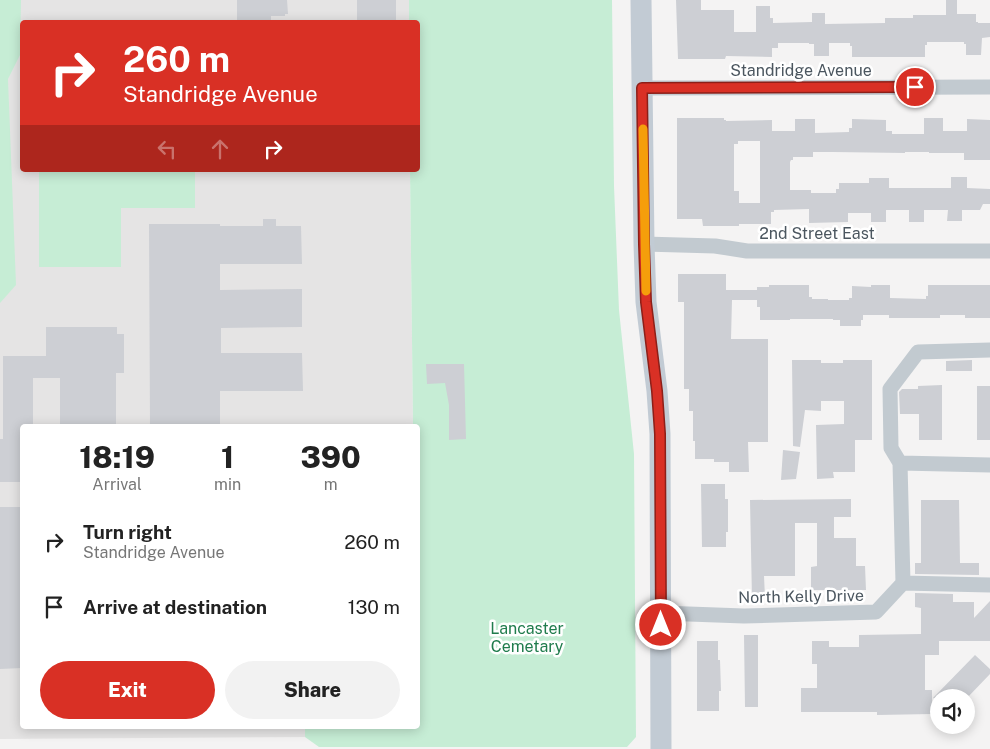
<!DOCTYPE html>
<style>
:root{--surface:#fff;--page:#f2f2f2;--text:#222;--muted:#767676;--accent:#d93025}
body{margin:0;font-family:"Public Sans",sans-serif;background:var(--page);color:var(--text);height:100vh;display:flex;flex-direction:column;font-size:19px;white-space:nowrap}
*{box-sizing:border-box;margin:0}
p{font-size:16px;color:var(--muted)}
.icon{flex:none;width:28px;height:28px;fill:none;stroke:currentColor;stroke-width:2;stroke-linecap:round;stroke-linejoin:round}
.map{position:relative;flex:1;overflow:hidden}
.sheet{position:absolute;left:20px;top:424px;width:400px;height:305px;display:flex;flex-direction:column;background:var(--surface);border-radius:5px;box-shadow:0 2px 12px #0003}
.sheet>*{flex:none}
.banner{position:absolute;left:20px;top:20px;width:400px;height:152px;border-radius:5px;box-shadow:0 2px 12px #0003;background:#d93025;color:#fff;overflow:hidden}
.tools{position:absolute;left:930px;top:689px;display:grid;gap:10px}
.tools a{display:grid;place-items:center;width:45px;height:45px;border-radius:50%;background:var(--surface);box-shadow:0 2px 12px #0003;font-size:25px}
.pin{position:absolute;display:grid;place-items:center;width:42px;height:42px;color:#fff;margin:-21px;border:2px solid #fff;border-radius:50%;box-shadow:0 1px 5px #0007}
.me{position:absolute;width:55px;margin:-28px;rotate:0deg;stroke-linejoin:round;filter:drop-shadow(0 0 4px #0008)}
.turn{display:flex;align-items:center;gap:18px;height:105px;padding:0 20px;font-size:22px}
.turn .icon{width:65px;height:65px;stroke-width:2.5}
.turn b{display:block;font-size:35px;line-height:42px}
.lanes{display:flex;align-items:center;height:48px;padding:0 20px;background:#0003;justify-content:center;gap:25px;direction:ltr}
.lanes .off{opacity:.35}
.eta{display:flex;justify-content:space-evenly;align-items:center;height:85px;text-align:center}
.eta b{font-size:30px;font-weight:800;line-height:35px}
.primary-button{display:flex;gap:10px;margin-top:auto;padding:10px 20px}
.primary-button a{flex:1;height:58px;border-radius:30px;background:var(--accent);color:#fff;font-size:20px;font-weight:800;line-height:58px;text-align:center}
.primary-button a+a{background:var(--page);color:var(--text)}
ul{padding:0;list-style:none}
li{display:flex;align-items:center;gap:15px;height:65px;padding:0 20px}
li div{flex:1}
li b{display:block;font-size:19px}
li em{font-style:normal}
.map>svg:first-child{display:block}
.education{fill:#e5e4e4}
.green{fill:#c6edd5}
.building{fill:#cdcfd4;fill-rule:evenodd}
.lines{fill:none;stroke-linecap:round;stroke-linejoin:round}
.street{stroke:#c2cad0;stroke-width:15}
.secondary{stroke:#c2cbd4;stroke-width:21}
.route-casing{stroke:#8d1f18;stroke-width:12}
.route{stroke:#d93025;stroke-width:9}
.slow{stroke:#f59e0b;stroke-width:9}
.labels{text-anchor:middle;stroke-width:5;stroke-linejoin:round;paint-order:stroke}
.street-label{font-size:16px;fill:#4b565f;stroke:#fff}
.park-label{font-size:16px;fill:#207c4d;stroke:#fff}
</style>
<div class="map">
<svg width="990" height="749" viewBox="0 0 990 749">
<rect width="100%" height="100%" fill="#f4f3f3"/>
<path class="education" d="M 0,0 L 409,0 L 409,22 L 22,22 L 22,170 L 410,170 L 413,426 L 22,426 L 22,726 L 305,726 L 305,737 L 0,739 Z"/>
<path class="green" d="M 0,0 L 21,0 L 20,55 L 8,79 L 16,285 L 0,303 Z
M 409,0 L 612,0 L 614,186 L 619,310 L 634,454 L 636,737 L 627,747 L 319,747 L 305,737 L 305,726 L 418,726 L 418,426 L 413,426 L 410,170 L 418,170 L 418,22 L 409,22 Z
M 39,170 L 195,170 L 195,208 L 121,208 L 121,267 L 39,267 Z"/>
<path class="building" d="M 237,0 L 287,0 L 288,14 L 285,14 L 285,16 L 271,16 L 271,22 L 237,22 Z
M 357,0 L 396,0 L 396,22 L 357,22 Z
M 676,0 L 701,0 L 701,10 L 734,10 L 734,32 L 756,32 L 756,6 L 770,6 L 770,18 L 773,18 L 773,23 L 812,22 L 812,13 L 825,13 L 825,24 L 885,23 L 885,18 L 913,18 L 913,15 L 946,15 L 946,0 L 957,0 L 957,14 L 976,14 L 976,22 L 978,22 L 978,23 L 990,23 L 990,37 L 982,38 L 981,55 L 966,55 L 966,44 L 964,44 L 964,42 L 927,42 L 927,45 L 925,45 L 925,57 L 852,57 L 852,46 L 850,46 L 850,43 L 829,43 L 829,56 L 814,56 L 814,44 L 809,44 L 809,43 L 778,43 L 778,48 L 772,48 L 772,57 L 726,56 L 725,59 L 678,59 Z
M 677,118 L 724,118 L 724,120 L 726,120 L 726,121 L 772,120 L 772,131 L 795,131 L 795,119 L 815,119 L 815,133 L 849,132 L 849,128 L 852,128 L 852,119 L 886,120 L 886,131 L 892,131 L 892,134 L 924,134 L 924,118 L 943,118 L 943,131 L 967,131 L 967,119 L 990,120 L 990,160 L 964,160 L 964,153 L 929,153 L 929,152 L 905,152 L 905,153 L 833,152 L 813,152 L 813,157 L 793,157 L 793,160 L 791,160 L 790,162 L 790,190 L 811,190 L 811,193 L 836,193 L 836,189 L 839,189 L 839,183 L 869,183 L 869,178 L 889,178 L 889,188 L 951,188 L 951,177 L 967,177 L 967,188 L 990,189 L 990,204 L 983,204 L 980,210 L 962,210 L 962,221 L 947,221 L 948,210 L 924,210 L 924,222 L 909,222 L 909,210 L 886,210 L 886,222 L 871,222 L 871,213 L 848,213 L 848,222 L 809,223 L 809,209 L 774,210 L 774,212 L 771,212 L 771,224 L 739,224 L 739,226 L 703,226 L 702,219 L 677,219 ZM 738,141 L 760,141 L 760,203 L 739,203 L 739,191 L 734,191 L 734,144 L 738,144 Z
M 263,219 L 276,219 L 276,226 L 301,226 L 302,264 L 220,264 L 220,290 L 302,289 L 302,327 L 221,328 L 221,353 L 302,353 L 303,391 L 220,391 L 220,426 L 150,426 L 149,224 L 220,224 L 220,226 L 263,226 Z
M 678,274 L 726,274 L 726,290 L 757,290 L 757,287 L 769,287 L 769,285 L 809,285 L 809,297 L 812,297 L 812,299 L 828,299 L 828,300 L 849,300 L 849,298 L 852,298 L 852,286 L 871,287 L 871,285 L 890,285 L 890,298 L 926,299 L 926,296 L 928,296 L 928,285 L 990,285 L 990,318 L 965,318 L 965,315 L 940,315 L 940,318 L 889,318 L 889,315 L 863,315 L 863,320 L 861,320 L 861,326 L 840,326 L 840,320 L 833,320 L 833,319 L 790,319 L 790,320 L 760,320 L 760,307 L 757,307 L 757,300 L 732,300 L 731,339 L 768,339 L 768,442 L 748,442 L 749,472 L 729,472 L 729,462 L 714,462 L 714,459 L 695,459 L 695,441 L 693,441 L 693,411 L 689,411 L 689,389 L 684,389 L 684,302 L 678,302 Z
M 46,327 L 117,327 L 117,334 L 124,334 L 124,373 L 116,373 L 116,426 L 60,426 L 60,378 L 33,378 L 33,426 L 22,426 L 22,482 L 0,482 L 0,439 L 3,439 L 3,356 L 46,356 Z
M 792,360 L 821,360 L 821,363 L 843,363 L 843,360 L 872,360 L 872,440 L 855,440 L 855,472 L 833,472 L 834,478 L 817,479 L 816,425 L 844,424 L 844,401 L 821,401 L 821,411 L 805,410 L 800,447 L 793,446 Z
M 972,360 L 972,371 L 946,371 L 946,361 Z
M 426,364 L 464,364 L 466,439 L 449,440 L 449,405 L 445,383 L 427,384 Z
M 942,385 L 942,440 L 919,440 L 919,414 L 900,414 L 899,392 L 902,389 L 918,389 L 918,386 Z
M 977,386 L 990,386 L 990,440 L 977,440 Z
M 783,450 L 800,452 L 796,479 L 781,480 Z
M 701,484 L 725,484 L 725,499 L 728,499 L 728,532 L 726,532 L 726,547 L 702,547 Z
M 851,499 L 851,517 L 834,517 L 834,538 L 856,538 L 856,566 L 865,566 L 866,590 L 811,590 L 811,567 L 817,566 L 817,523 L 795,523 L 795,576 L 764,576 L 765,598 L 752,599 L 750,500 Z
M 921,500 L 959,500 L 960,563 L 979,563 L 979,575 L 915,574 L 915,563 L 921,563 Z
M 0,507 L 22,507 L 22,668 L 0,669 Z
M 915,593 L 953,594 L 953,602 L 974,602 L 974,618 L 990,601 L 990,641 L 939,641 L 939,655 L 925,655 L 925,690 L 932,690 L 932,714 L 877,715 L 877,712 L 801,712 L 801,688 L 817,688 L 817,664 L 812,664 L 812,641 L 829,641 L 829,647 L 859,647 L 859,635 L 921,634 L 921,608 L 915,607 Z
M 744,635 L 758,635 L 758,707 L 745,707 Z
M 697,641 L 718,641 L 718,660 L 720,660 L 721,691 L 719,691 L 719,711 L 697,711 Z
M 975,655 L 990,669 L 990,674 L 967,698 L 933,698 Z"/>
<g class="lines">
<path class="street" d="M 642,88 L 990,87
M 644,244 L 715,246 L 747,251 L 990,251
M 900,463 L 990,465
M 903,583 L 900,463 L 891,448 L 890,389 L 918,352 L 990,350
M 661,613 L 744,616 L 876,612 L 903,583 L 990,585"/>
<path class="secondary" d="M 641,0 L 644,244 L 646,302 L 657,391 L 660,434 L 661,749"/>
</g>
<g class="lines">
<g class="route-casing">
<path id="route" d="M 661,625 L 660,434 L 657,391 L 646,302 L 644,244 L 642,88 L 915,87"/>
</g>
<use href="#route" class="route"/>
<path class="slow" d="M 643,129 L 646,291"/>
</g>
<g class="labels">
<g class="street-label">
<text x="801" y="76">Standridge Avenue</text>
<text x="817" y="239">2nd Street East</text>
<text transform="translate(801 596) rotate(-1)" y="6">North Kelly Drive</text>
</g>
<g class="park-label">
<text x="527" y="634">Lancaster<tspan x="527" dy="18">Cemetary</tspan></text>
</g>
</g>
</svg>
<div class="tools">
<a><svg class="icon" aria-label="sound" viewBox="0 0 24 24"><path d="M4 9h4l5-4v14l-5-4H4zM17 9q2 3 0 6"/></svg></a>
</div>
<div class="pin" style="left:915px;top:87px;background:#d93025"><svg class="icon" aria-label="arrive" viewBox="0 0 24 24"><path d="M6 21V4h12l-3 4 3 4H6"/></svg></div>
<svg class="me" style="left:661px;top:625px" viewBox="-20 -20 40 40"><circle r="17" fill="#d93025" stroke="#fff" stroke-width="3"/><path d="M0-11L8 9 0 5-8 9z" fill="#fff"/></svg>
<div class="banner">
<div class="turn"><svg class="icon" aria-label="right" viewBox="0 0 24 24"><path d="M7 20v-9h11M14 6l5 5-5 5"/></svg><div><b>260 m</b>Standridge Avenue</div></div>
<div class="lanes"><svg class="icon off" aria-label="left" viewBox="0 0 24 24"><path d="M17 20v-9H6M10 6l-5 5 5 5"/></svg><svg class="icon off" aria-label="ahead" viewBox="0 0 24 24"><path d="M12 20V5M6 11l6-6 6 6"/></svg><svg class="icon" aria-label="right" viewBox="0 0 24 24"><path d="M7 20v-9h11M14 6l5 5-5 5"/></svg></div>
</div>
<section class="sheet">
<div class="eta">
<div><b>18:19</b><p>Arrival</p></div>
<div><b>1</b><p>min</p></div>
<div><b>390</b><p>m</p></div>
</div>
<ul>
<li><svg class="icon" aria-label="right" viewBox="0 0 24 24"><path d="M7 20v-9h11M14 6l5 5-5 5"/></svg><div><b>Turn right</b><p>Standridge Avenue</p></div><em>260 m</em></li>
<li><svg class="icon" aria-label="arrive" viewBox="0 0 24 24"><path d="M6 21V4h12l-3 4 3 4H6"/></svg><div><b>Arrive at destination</b></div><em>130 m</em></li>
</ul>
<div class="primary-button"><a>Exit</a><a>Share</a></div>
</section>
</div>
